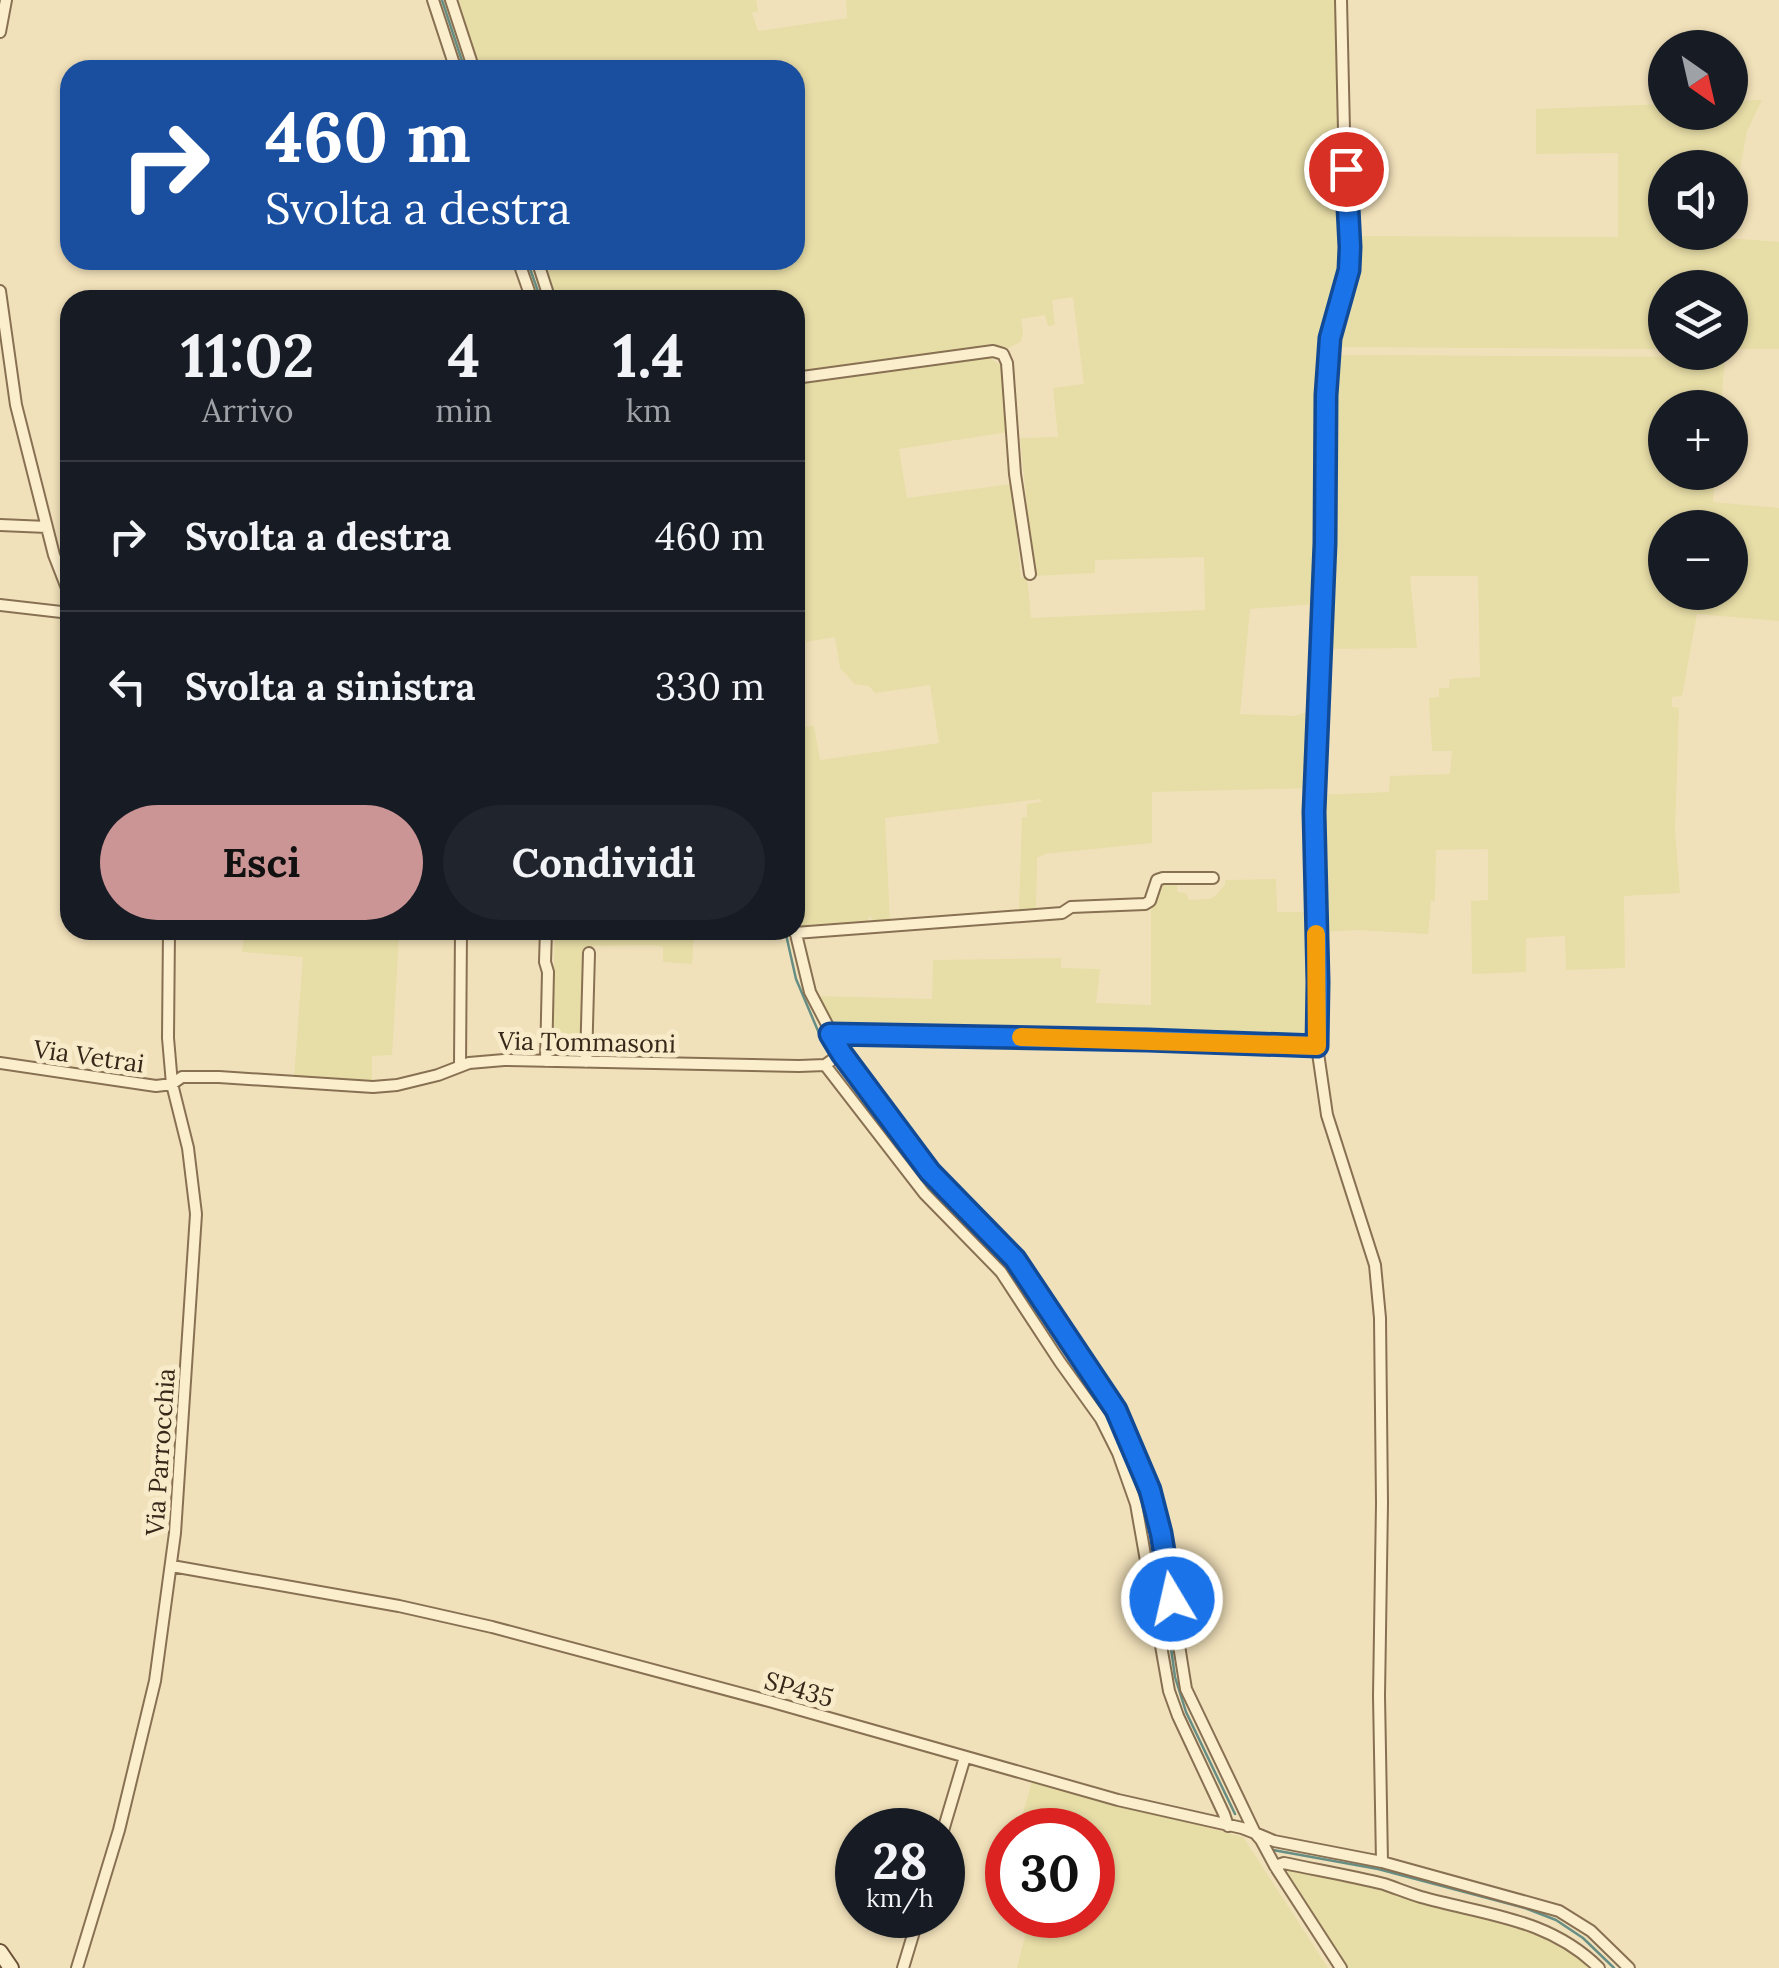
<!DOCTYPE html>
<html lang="it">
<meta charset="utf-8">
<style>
:root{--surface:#171b24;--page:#20242c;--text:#f1f3f6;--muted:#9ea1a6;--line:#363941;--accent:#cb9495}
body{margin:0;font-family:Lora,serif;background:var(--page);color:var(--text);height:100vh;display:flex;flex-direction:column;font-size:38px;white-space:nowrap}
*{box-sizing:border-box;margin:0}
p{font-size:32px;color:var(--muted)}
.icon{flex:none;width:55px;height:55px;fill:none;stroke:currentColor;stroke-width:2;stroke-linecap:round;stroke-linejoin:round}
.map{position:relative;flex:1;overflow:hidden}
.details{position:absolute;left:60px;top:290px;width:745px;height:650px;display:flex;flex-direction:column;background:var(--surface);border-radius:30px;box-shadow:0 2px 8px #0004}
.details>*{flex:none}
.hud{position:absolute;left:60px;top:60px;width:745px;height:210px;border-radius:30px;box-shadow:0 2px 8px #0004;background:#1a4fa0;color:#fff;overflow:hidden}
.needle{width:65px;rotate:146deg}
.buttons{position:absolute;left:1648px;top:30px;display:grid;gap:20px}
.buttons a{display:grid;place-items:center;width:100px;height:100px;border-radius:50%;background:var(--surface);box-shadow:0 2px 8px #0004;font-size:50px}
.speed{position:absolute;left:835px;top:1808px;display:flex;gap:20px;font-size:50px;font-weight:700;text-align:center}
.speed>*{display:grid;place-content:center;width:130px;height:130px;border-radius:50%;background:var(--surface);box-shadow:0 2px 8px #0004;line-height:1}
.speed small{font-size:25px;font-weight:400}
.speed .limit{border:15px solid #d22;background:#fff;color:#111}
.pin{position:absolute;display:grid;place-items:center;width:85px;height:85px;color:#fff;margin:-42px;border:5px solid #fff;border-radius:50%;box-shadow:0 2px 10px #0007}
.me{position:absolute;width:110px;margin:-55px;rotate:351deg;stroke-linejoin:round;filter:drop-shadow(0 0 8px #0008)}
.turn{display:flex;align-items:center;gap:35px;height:210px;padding:0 40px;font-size:45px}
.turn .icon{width:130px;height:130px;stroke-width:2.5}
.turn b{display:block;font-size:70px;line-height:85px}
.eta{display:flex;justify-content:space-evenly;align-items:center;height:170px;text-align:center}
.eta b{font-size:60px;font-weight:800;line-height:70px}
.cta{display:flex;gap:20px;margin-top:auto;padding:20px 40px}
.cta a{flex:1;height:115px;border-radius:60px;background:var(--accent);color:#111;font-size:40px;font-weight:800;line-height:115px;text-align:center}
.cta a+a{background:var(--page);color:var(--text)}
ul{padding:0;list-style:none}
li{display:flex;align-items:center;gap:30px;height:150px;padding:0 40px;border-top:2px solid var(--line)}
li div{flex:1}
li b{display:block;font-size:38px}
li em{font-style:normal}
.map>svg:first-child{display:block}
.farmland{fill:#e7dda7;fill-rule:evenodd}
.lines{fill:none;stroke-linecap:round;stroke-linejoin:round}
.stream{stroke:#668e85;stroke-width:2.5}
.minor-casing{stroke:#887053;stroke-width:14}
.secondary-casing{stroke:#6a5137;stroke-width:18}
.minor{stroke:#fbeecd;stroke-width:10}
.secondary{stroke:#fbeecd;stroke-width:14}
.route-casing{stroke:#114b97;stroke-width:25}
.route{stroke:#1a73e8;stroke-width:18}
.slow{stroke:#f59e0b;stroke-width:18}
.labels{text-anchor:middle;stroke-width:10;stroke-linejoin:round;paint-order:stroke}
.street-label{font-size:25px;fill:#362719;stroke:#f8ebca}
</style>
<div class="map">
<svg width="1779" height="1968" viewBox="0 0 1779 1968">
<rect width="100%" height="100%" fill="#f1e1ba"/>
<path class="farmland" d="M 454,0 L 756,0 L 758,11 L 752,13 L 758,31 L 847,18 L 846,0 L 1337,0 L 1346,263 L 1325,339 L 1321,541 L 1316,604 L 1250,609 L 1240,714 L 1295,716 L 1312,710 L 1310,788 L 1152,792 L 1152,843 L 1044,854 L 1043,856 L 1037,857 L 1036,909 L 1019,910 L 1022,817 L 1027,817 L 1027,804 L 1041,802 L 1041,799 L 885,818 L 890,921 L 876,923 L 869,915 L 868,923 L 797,927 L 795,704 L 801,703 L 805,727 L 814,726 L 820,760 L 939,743 L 930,685 L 875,693 L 869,686 L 855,684 L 840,668 L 835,637 L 806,642 L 801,612 L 795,613 L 795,381 L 988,356 L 999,364 L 1003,369 L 1008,432 L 899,449 L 907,498 L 1012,484 L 1021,577 L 1027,577 L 1031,618 L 1205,610 L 1204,557 L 1095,560 L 1095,573 L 1034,576 L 1020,438 L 1058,437 L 1053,388 L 1084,384 L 1073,297 L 1052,300 L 1055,325 L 1048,326 L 1045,315 L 1021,319 L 1023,335 L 1020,342 L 1009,348 L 999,347 L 795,375 L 795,300 L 553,300 L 539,260 L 795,260 L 795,70 L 476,70 Z
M 1762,100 L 1747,131 L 1730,224 L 1730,168 L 1665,168 L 1665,232 L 1728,233 L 1728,238 L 1779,242 L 1779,349 L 1730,349 L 1730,288 L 1665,288 L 1665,349 L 1335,347 L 1340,320 L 1352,285 L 1354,236 L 1618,237 L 1618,153 L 1536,154 L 1536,109 L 1665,104 L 1665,112 L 1730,112 L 1730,101 Z
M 1342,355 L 1725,357 L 1721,407 L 1665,408 L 1665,472 L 1715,473 L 1713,502 L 1779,508 L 1779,621 L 1697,614 L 1682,696 L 1672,697 L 1672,707 L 1679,708 L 1675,830 L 1680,893 L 1624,896 L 1625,968 L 1566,970 L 1565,936 L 1526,938 L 1526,972 L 1472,974 L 1471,901 L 1488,900 L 1488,849 L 1436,850 L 1435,901 L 1431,901 L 1428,934 L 1357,930 L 1319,932 L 1318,795 L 1389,792 L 1390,776 L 1450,774 L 1452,751 L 1432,751 L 1429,698 L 1439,697 L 1439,688 L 1449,688 L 1450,679 L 1480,677 L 1478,576 L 1410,576 L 1417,648 L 1323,649 L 1331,486 L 1333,364 ZM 1665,528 L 1730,528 L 1730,592 L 1665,592 Z
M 1276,879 L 1277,912 L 1312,912 L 1315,974 L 1313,1035 L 1305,1043 L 837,1030 L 834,1028 L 818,996 L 932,999 L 933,960 L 1061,958 L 1061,968 L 1100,969 L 1096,1003 L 1151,1005 L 1151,908 L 1159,884 L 1177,882 L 1177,892 L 1186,893 L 1189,900 L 1210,899 L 1215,896 L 1225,885 L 1225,880 Z
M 258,930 L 350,930 L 351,932 L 399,936 L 392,1055 L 372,1056 L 372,1083 L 294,1078 L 303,957 L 242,952 L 244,938 L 256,939 Z
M 555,930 L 694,930 L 692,964 L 663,962 L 663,947 L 653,945 L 586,946 L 581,1059 L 551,1058 Z
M 1032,1782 L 1243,1837 L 1328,1968 L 1017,1968 L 1029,1920 L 1012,1915 L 1092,1915 L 1092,1830 L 1018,1830 Z
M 1285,1868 L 1389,1889 L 1547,1932 L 1594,1968 L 1347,1968 L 1283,1870 Z"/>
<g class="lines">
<path class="stream" d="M 442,0 L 465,70
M 527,260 L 541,300
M 785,930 L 796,979 L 824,1045 L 831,1054
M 835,1061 L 925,1179 L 1005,1261 L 1088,1382 L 1111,1420 L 1128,1453 L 1141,1488 L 1157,1546 L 1175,1677 L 1186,1712 L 1235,1814
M 1273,1850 L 1378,1869 L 1525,1908 L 1556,1920 L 1583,1938 L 1614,1968"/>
<g class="minor-casing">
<path id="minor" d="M 433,0 L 456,70
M 451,0 L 474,70
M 1341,0 L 1344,130 L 1350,247 L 1349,270 L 1330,338 L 1328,351 L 1325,543 L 1314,812 L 1318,982 L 1317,1046 L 1327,1115 L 1375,1265 L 1380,1318 L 1382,1503 L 1379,1696 L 1382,1862
M 0,32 L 6,0
M 518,260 L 532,300
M 537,260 L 550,300
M 0,291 L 16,405 L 54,555 L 70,596
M 795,378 L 993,351 L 1003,354 L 1007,363 L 1015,474 L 1030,574
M 0,525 L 47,527
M 0,605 L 70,613
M 546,930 L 545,962 L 548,972 L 546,1061
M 795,930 L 810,992 L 842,1053 L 930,1173 L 1015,1259 L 1123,1420 L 1150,1490 L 1161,1533 L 1186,1689 L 1255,1833 L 1274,1841 L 1382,1862 L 1559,1911 L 1591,1931 L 1629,1968
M 795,933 L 1062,913 L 1071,907 L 1145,904 L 1150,901 L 1157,880 L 1163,878 L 1213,878
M 830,1034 L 1149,1039 L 1317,1046
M 586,1062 L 589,953
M 0,1063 L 156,1086 L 172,1084 L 182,1077 L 219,1077 L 373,1087 L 397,1085 L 438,1075 L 469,1063 L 504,1060 L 799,1066 L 825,1065 L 842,1053
M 825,1065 L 924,1193 L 1001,1272 L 1060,1362 L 1101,1419 L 1118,1453 L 1136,1504 L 1169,1691 L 1178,1716 L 1224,1814 L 1228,1826
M 460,1066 L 461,930
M 172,1566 L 399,1606 L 492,1627 L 769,1701 L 1118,1800 L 1242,1828 L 1255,1833 L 1261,1840 L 1275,1866 L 1341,1968
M 942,1834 L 965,1757
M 1275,1866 L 1284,1863 C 1317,1870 1351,1876 1384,1884 C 1396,1888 1408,1893 1421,1897 C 1485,1915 1549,1918 1599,1968
M 77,1968 L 119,1830 L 155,1681 L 175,1533 L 196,1214 L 188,1148 L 172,1084 L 168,1038 L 169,930
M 903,1968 L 919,1915"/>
</g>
<g class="secondary-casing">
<path id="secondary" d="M 0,1952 L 11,1968"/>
</g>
<use href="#minor" class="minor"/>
<use href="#secondary" class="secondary"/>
</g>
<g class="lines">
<g class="route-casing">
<path id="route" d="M 1172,1599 L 1161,1533 L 1150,1490 L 1116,1410 L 1015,1259 L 930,1172 L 842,1054 L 830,1034 L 1148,1040 L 1317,1046 L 1318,982 L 1314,812 L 1325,543 L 1326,395 L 1330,338 L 1349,270 L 1350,247 L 1346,169"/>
</g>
<use href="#route" class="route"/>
<path class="slow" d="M 1021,1037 L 1317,1046 L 1316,934"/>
</g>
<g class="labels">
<g class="street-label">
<text transform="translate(587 1042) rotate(1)" y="9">Via Tommasoni</text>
<text transform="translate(89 1056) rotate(8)" y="9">Via Vetrai</text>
<text transform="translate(160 1452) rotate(-86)" y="9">Via Parrocchia</text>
<text transform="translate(799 1689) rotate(16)" y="9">SP435</text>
</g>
</g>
</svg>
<div class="buttons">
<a><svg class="needle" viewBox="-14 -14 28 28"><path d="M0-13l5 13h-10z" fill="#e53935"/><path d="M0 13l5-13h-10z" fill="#9ea1a6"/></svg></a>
<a><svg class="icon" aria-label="sound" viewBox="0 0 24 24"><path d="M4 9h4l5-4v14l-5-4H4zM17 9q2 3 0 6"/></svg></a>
<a><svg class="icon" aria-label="layers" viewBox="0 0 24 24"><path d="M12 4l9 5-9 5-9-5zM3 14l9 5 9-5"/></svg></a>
<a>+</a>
<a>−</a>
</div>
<div class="speed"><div>28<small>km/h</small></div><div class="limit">30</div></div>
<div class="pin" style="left:1346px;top:169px;background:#d93025"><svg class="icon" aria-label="arrive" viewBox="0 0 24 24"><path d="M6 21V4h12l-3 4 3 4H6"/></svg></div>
<svg class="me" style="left:1172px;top:1599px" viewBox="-20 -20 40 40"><circle r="17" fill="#1a73e8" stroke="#fff" stroke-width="3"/><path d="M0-11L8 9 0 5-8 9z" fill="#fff"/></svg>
<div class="hud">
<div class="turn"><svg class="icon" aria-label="right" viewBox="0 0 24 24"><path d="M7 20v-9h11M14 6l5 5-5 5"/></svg><div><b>460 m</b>Svolta a destra</div></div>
</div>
<section class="details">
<div class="eta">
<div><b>11:02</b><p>Arrivo</p></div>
<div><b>4</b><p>min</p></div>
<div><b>1.4</b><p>km</p></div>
</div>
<ul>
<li><svg class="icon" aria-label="right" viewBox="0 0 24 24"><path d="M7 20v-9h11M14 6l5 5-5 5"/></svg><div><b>Svolta a destra</b></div><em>460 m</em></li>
<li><svg class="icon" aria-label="left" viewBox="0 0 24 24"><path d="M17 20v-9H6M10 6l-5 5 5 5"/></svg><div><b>Svolta a sinistra</b></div><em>330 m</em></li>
</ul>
<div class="cta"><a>Esci</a><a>Condividi</a></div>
</section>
</div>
